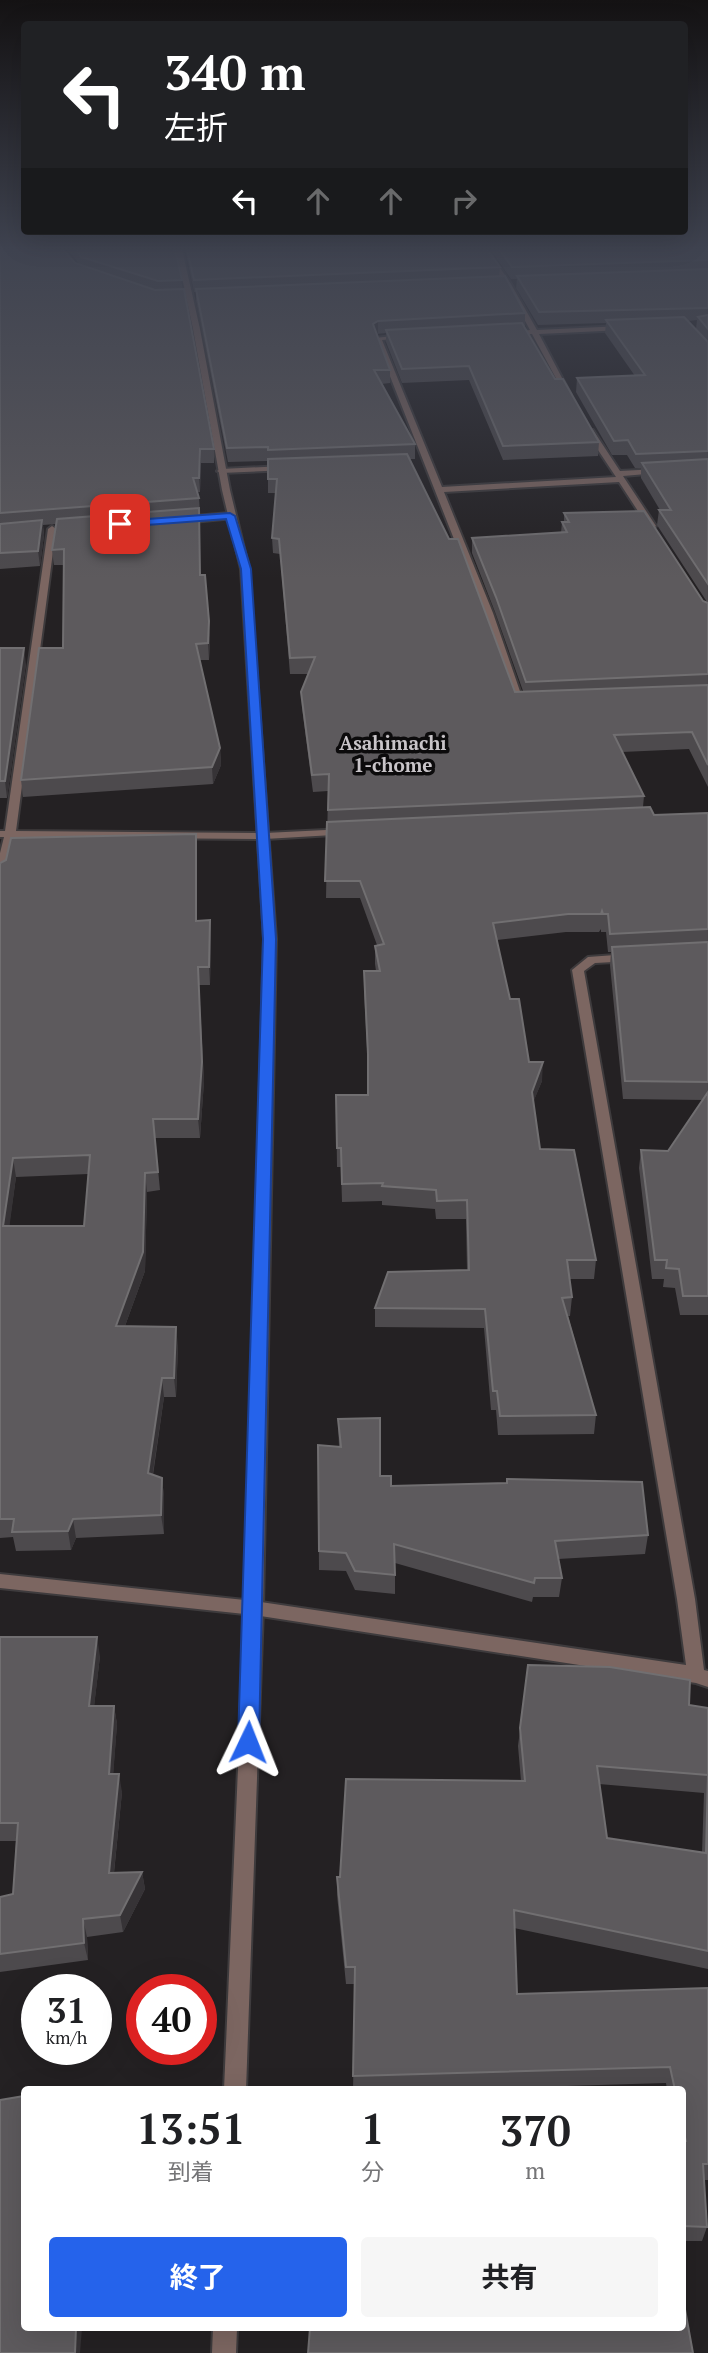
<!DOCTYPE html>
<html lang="ja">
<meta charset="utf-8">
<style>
:root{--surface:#fff;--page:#f6f6f6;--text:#202124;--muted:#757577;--accent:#2563eb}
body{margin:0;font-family:"PT Serif","Noto Sans JP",serif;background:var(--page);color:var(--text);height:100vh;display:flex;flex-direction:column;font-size:26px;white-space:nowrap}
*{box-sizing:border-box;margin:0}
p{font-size:23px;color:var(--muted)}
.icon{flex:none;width:38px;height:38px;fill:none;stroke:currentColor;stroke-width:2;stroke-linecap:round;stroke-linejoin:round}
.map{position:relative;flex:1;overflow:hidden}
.panel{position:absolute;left:21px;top:2086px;width:665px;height:245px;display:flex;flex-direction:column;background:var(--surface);border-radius:7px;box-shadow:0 7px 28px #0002}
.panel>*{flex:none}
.top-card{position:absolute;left:21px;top:21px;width:667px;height:214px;border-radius:7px;box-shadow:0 7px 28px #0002;background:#202124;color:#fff;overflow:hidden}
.speed{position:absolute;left:21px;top:1974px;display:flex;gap:14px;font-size:35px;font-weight:700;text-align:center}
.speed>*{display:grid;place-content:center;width:91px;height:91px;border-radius:50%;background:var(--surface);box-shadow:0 7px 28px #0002;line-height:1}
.speed small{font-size:18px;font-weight:400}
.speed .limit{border:10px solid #d22;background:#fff;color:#111}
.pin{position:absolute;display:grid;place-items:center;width:60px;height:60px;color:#fff;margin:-30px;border-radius:14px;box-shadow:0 4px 10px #0006}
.me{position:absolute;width:77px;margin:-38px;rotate:2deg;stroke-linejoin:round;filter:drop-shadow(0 0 5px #0008)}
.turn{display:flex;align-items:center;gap:24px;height:147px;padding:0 28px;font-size:32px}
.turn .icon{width:91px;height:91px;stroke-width:2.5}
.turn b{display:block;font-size:49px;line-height:60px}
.lanes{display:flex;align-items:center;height:66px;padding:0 28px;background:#0003;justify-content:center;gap:35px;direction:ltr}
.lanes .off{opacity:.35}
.eta{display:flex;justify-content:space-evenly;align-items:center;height:119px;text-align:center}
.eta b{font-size:42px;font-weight:700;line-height:49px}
.button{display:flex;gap:14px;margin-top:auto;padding:14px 28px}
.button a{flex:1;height:80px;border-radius:7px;background:var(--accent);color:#fff;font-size:28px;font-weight:700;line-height:80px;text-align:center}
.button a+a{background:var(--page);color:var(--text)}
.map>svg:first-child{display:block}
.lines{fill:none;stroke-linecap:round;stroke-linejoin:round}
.minor-casing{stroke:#3e3b3d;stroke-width:4}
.tertiary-casing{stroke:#3e3b3d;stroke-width:4}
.minor{fill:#7c6661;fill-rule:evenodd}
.tertiary{fill:#7c6661;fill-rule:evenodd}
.wall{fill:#4d4a4d;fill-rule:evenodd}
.shaded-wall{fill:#363336}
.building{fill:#5d5a5d;stroke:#716f71;stroke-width:2;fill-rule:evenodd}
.route{fill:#2563eb;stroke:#184099;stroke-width:2}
.labels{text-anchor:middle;stroke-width:7;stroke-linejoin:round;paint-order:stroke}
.far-neighbourhood-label{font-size:19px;font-weight:bold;fill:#c9c5c9;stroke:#0c0b0c}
</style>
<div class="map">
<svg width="708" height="2353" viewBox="0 0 708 2353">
<rect width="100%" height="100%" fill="#242123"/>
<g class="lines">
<g class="minor-casing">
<path id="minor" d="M 481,249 L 487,249 L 511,284 L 537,330 L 623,326 L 626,328 L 623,330 L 539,334 L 571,395 L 564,393 L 532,334 L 510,335 L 507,333 L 530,330 L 505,284 Z
M 402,335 L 404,338 L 382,340 L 442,487 L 616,477 L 586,432 L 590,430 L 593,430 L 620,471 L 658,469 L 662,471 L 658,473 L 623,476 L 656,526 L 652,529 L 649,528 L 619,482 L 444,492 L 493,613 L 523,700 L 528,703 L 527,705 L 519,707 L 514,704 L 483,613 L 375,338 Z
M 285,466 L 288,466 L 288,470 L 221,473 L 217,471 L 221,469 Z
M 230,513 L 234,516 L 233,518 L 183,523 L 179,520 L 183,517 Z
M 52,526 L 56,529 L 16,831 L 265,833 L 346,829 L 350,830 L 350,834 L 265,839 L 15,837 L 6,877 L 0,880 L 0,853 L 4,837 L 0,837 L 0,831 L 5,831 L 48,529 Z
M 629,954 L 633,955 L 635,958 L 633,961 L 595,963 L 584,971 L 695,1599 L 704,1670 L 708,1671 L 708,1687 L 696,1683 L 254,1615 L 0,1588 L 0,1574 L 254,1601 L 686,1665 L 677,1599 L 572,970 L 588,957 Z"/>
</g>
<g class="tertiary-casing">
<path id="tertiary" d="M 176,249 L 182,249 L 200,329 L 230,490 L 249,569 L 276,939 L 263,1608 L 246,2090 L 224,2090 L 245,1608 L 264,939 L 241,569 L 222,490 L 193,329 Z
M 213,2328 L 237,2328 L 236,2353 L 212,2353 Z"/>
</g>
<use href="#minor" class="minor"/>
<use href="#tertiary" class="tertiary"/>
</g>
<path class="wall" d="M 0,249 L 80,265 L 68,249 L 175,249 L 214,449 L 214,463 L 201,463 L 200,492 L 197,492 L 199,498 L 200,513 L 200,575 L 210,637 L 209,660 L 200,660 L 220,748 L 221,765 L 213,784 L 23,797 L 21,780 L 63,648 L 64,565 L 54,565 L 52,550 L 56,524 L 43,525 L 44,535 L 40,566 L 0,569 Z
M 185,249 L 487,249 L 500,267 L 499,277 L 525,313 L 525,326 L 523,326 L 555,379 L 599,442 L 598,456 L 503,460 L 469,380 L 402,383 L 386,342 L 386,333 L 376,334 L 390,370 L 390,383 L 381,384 L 415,444 L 415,459 L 409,459 L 515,692 L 523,691 L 495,612 L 472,553 L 472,538 L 561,533 L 562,522 L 564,522 L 564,513 L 703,601 L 707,602 L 657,525 L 659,510 L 660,510 L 641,478 L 641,468 L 635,468 L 627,455 L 612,455 L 576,392 L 577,378 L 635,376 L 605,333 L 606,323 L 538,325 L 516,288 L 517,279 L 511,279 L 490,249 L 708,249 L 708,787 L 689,749 L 622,752 L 644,796 L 643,807 L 654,815 L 708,813 L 708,1315 L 680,1315 L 675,1288 L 663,1287 L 664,1279 L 652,1279 L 639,1168 L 641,1150 L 668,1151 L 703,1100 L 623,1099 L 610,965 L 611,952 L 608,952 L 606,932 L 601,932 L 601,929 L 599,932 L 566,932 L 497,940 L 510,999 L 529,1062 L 542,1081 L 533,1102 L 540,1149 L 596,1260 L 594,1279 L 569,1279 L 572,1297 L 570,1316 L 568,1316 L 596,1415 L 594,1434 L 498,1435 L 496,1410 L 491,1410 L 484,1328 L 375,1327 L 375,1308 L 467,1271 L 466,1219 L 436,1219 L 435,1209 L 382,1205 L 382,1201 L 342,1202 L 341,1167 L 337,1167 L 336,1095 L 368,1095 L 368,1068 L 364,990 L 364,971 L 376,971 L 375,964 L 375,946 L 377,945 L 360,898 L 326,898 L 328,791 L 313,792 L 302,708 L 301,692 L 308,674 L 290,674 L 280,554 L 273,553 L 272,538 L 276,493 L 268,493 L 268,461 L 228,462 L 196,301 L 196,292 L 194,292 ZM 697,320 L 696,329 L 688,321 Z
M 0,648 L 26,664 L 7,798 L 0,798 Z
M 197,852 L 197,921 L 211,938 L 210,985 L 199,985 L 204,1081 L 200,1138 L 155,1138 L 160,1190 L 147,1192 L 145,1271 L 125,1326 L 178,1346 L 176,1397 L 164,1397 L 153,1475 L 162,1478 L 164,1497 L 164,1534 L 76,1538 L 71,1550 L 16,1551 L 13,1537 L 0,1538 L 0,863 ZM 88,1174 L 84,1226 L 9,1226 L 16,1177 Z
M 338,1419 L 380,1476 L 391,1486 L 506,1483 L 507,1479 L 648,1535 L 645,1554 L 558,1559 L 562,1578 L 559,1597 L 533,1597 L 532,1602 L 395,1563 L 395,1594 L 355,1590 L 346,1571 L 319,1570 L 318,1445 L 339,1447 Z
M 0,1637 L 100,1656 L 94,1706 L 114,1706 L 117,1724 L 113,1774 L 122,1792 L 114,1873 L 142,1872 L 145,1889 L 123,1932 L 87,1937 L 88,1960 L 0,1972 L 0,1897 L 13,1894 L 16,1841 L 0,1841 Z
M 528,1665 L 689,1705 L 708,1708 L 708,1969 L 514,1928 L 517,1994 L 708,1988 L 708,2180 L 704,2180 L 707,2227 L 702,2241 L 682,2241 L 682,2090 L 667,2090 L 666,2083 L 431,2090 L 353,2090 L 355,1984 L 346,1984 L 337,1895 L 337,1877 L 340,1877 L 521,1781 L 518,1746 ZM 599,1784 L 704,1793 L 702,1853 L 607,1838 Z"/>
<path class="shaded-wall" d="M 378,321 L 378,333 L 373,337 L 373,324 Z
M 200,449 L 201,463 L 200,492 L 199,478 Z
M 42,520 L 44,535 L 40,566 L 38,551 Z
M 209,621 L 210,637 L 209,660 L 208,643 Z
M 24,648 L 26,664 L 7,798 L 5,781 Z
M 220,748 L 221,765 L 213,784 L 212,767 Z
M 196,834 L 197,852 L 197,939 L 196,921 Z
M 210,920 L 211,938 L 210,985 L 209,967 Z
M 199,985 L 204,1081 L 200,1138 L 198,1119 Z
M 543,1062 L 542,1081 L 530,1110 L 532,1092 Z
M 13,1158 L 16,1177 L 7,1245 L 3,1226 Z
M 145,1173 L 147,1192 L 145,1271 L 118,1345 L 116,1326 Z
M 176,1327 L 178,1346 L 176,1397 L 174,1378 Z
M 162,1378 L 164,1397 L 150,1492 L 148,1473 Z
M 162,1478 L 164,1497 L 164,1534 L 161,1515 Z
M 73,1519 L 76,1538 L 71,1550 L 68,1531 Z
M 97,1637 L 100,1656 L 92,1725 L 89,1706 Z
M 114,1706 L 117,1724 L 112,1792 L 109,1774 Z
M 119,1774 L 122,1792 L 112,1891 L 109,1873 Z
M 142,1872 L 145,1889 L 123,1932 L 120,1915 Z
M 83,1919 L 87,1937 L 88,1960 L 84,1943 Z
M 76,2328 L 82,2328 L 80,2353 L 75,2353 Z"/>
<path class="building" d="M 0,249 L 63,249 L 75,263 L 155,290 L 184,289 L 214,449 L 200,449 L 199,478 L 193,478 L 199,498 L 0,513 Z
M 76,249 L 175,249 L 182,280 L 158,281 L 81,257 Z
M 187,249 L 487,249 L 500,267 L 194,280 Z
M 499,249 L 708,249 L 708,260 L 512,267 Z
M 708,269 L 708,308 L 539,312 L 517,276 Z
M 505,276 L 525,313 L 378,321 L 373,324 L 390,370 L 374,370 L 415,444 L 268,450 L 268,447 L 227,448 L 196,289 Z
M 708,315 L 708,329 L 698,317 Z
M 684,317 L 708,342 L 708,451 L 636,454 L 628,440 L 614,441 L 577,378 L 645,375 L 606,320 Z
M 522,323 L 555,379 L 563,379 L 599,442 L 503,446 L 469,366 L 402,369 L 386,330 Z
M 407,454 L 449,539 L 458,539 L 515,692 L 708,685 L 708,765 L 692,732 L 614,735 L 644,796 L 328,810 L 329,774 L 312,775 L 301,692 L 315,657 L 290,658 L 279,539 L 272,538 L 277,479 L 268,479 L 268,459 Z
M 708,459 L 708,584 L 659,510 L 671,510 L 642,463 Z
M 199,508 L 200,575 L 205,575 L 209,621 L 208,643 L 196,644 L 220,748 L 212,767 L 21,780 L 39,648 L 63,648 L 64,549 L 52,550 L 57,519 Z
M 644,511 L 703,601 L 708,603 L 708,674 L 526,682 L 496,597 L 472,538 L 567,532 L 562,522 L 569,522 L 564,513 Z
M 42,520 L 38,551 L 0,553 L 0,524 Z
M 0,648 L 24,648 L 5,781 L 0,781 Z
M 650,807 L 654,815 L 708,813 L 708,929 L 610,934 L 608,914 L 603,914 L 602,911 L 601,914 L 568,914 L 493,923 L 510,999 L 519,999 L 529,1062 L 543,1062 L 532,1092 L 540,1149 L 574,1150 L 596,1260 L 567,1260 L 572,1297 L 562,1298 L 596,1415 L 500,1416 L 497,1391 L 493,1391 L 485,1309 L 375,1308 L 388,1272 L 469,1270 L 467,1200 L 437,1201 L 436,1190 L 382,1186 L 383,1183 L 342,1184 L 341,1148 L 337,1148 L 336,1095 L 368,1095 L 368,1054 L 364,971 L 380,971 L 375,946 L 384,944 L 360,881 L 325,881 L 327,822 Z
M 196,834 L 196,921 L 210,920 L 209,967 L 198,967 L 202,1062 L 198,1119 L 153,1119 L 158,1172 L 145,1173 L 143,1252 L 116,1326 L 176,1327 L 174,1378 L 162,1378 L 148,1473 L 162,1478 L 161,1515 L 73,1519 L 68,1531 L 12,1532 L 14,1519 L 0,1519 L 0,863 L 6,860 L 11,838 ZM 90,1155 L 84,1226 L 3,1226 L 13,1158 Z
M 708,942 L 708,1082 L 625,1081 L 612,947 Z
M 708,1092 L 708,1296 L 683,1296 L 679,1269 L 666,1268 L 667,1260 L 655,1260 L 641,1150 L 668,1151 Z
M 380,1418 L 380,1476 L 391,1476 L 391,1486 L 507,1483 L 507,1479 L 642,1482 L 648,1535 L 555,1541 L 562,1578 L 535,1578 L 534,1583 L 394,1544 L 395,1575 L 355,1571 L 346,1553 L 319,1551 L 318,1445 L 341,1447 L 338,1419 Z
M 0,1637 L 97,1637 L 89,1706 L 114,1706 L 109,1774 L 119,1774 L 109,1873 L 142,1872 L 120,1915 L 83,1919 L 84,1943 L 0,1954 L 0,1897 L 13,1894 L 18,1823 L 0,1823 Z
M 528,1665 L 610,1667 L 690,1680 L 689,1705 L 708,1708 L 708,1951 L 514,1910 L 517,1994 L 708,1988 L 708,2164 L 703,2164 L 707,2227 L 682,2226 L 682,2141 L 686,2141 L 682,2126 L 682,2090 L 675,2090 L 670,2067 L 353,2076 L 355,1967 L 346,1967 L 337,1877 L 340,1877 L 346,1779 L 525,1781 L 520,1728 ZM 597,1766 L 708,1775 L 706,1853 L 607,1838 Z
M 24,2096 L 24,2328 L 76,2328 L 75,2353 L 0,2353 L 0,2100 Z
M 682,2293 L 693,2353 L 308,2353 L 310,2328 L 682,2328 Z"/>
<linearGradient id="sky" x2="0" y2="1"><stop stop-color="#141213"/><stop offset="0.43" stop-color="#3f4350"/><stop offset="1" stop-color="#3f4350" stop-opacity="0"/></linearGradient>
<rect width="708" height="579" fill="url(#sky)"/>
<path class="route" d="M 230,513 L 235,516 L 251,569 L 276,939 L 259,1742 L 256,1748 L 248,1751 L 241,1748 L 238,1742 L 263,939 L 241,569 L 226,519 L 120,527 L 115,524 L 120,521 Z"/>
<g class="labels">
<g class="far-neighbourhood-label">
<text x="393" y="750">Asahimachi<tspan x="393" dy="22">1-chome</tspan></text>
</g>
</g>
</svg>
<div class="speed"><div>31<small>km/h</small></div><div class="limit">40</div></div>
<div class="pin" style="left:120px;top:524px;background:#d93025"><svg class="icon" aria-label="arrive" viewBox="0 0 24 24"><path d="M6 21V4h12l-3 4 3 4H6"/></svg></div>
<svg class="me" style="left:248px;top:1742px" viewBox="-20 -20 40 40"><path d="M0-17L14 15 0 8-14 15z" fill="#2563eb" stroke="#fff" stroke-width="4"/></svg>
<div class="top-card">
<div class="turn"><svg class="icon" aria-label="left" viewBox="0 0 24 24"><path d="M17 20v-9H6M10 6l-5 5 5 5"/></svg><div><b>340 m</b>左折</div></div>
<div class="lanes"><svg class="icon" aria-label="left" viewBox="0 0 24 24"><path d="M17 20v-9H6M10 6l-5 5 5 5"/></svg><svg class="icon off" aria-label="ahead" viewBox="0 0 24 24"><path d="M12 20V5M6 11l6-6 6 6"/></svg><svg class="icon off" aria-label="ahead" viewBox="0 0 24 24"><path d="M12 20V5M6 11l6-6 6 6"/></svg><svg class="icon off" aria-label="right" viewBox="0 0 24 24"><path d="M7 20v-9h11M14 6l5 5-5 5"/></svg></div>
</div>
<section class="panel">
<div class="eta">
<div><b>13:51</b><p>到着</p></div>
<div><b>1</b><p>分</p></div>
<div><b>370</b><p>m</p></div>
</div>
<div class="button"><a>終了</a><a>共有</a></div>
</section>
</div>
